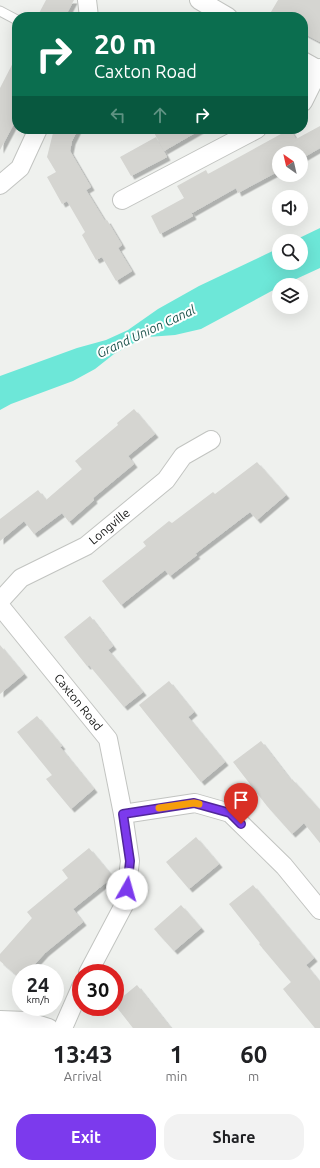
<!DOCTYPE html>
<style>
:root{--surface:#fff;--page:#f2f2f2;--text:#202124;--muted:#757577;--accent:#7c3aed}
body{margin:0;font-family:Ubuntu,sans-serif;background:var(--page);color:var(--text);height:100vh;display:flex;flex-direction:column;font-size:15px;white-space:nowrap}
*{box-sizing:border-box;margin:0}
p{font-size:13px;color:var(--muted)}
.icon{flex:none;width:22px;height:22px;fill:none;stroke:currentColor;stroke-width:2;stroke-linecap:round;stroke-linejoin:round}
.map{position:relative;height:1028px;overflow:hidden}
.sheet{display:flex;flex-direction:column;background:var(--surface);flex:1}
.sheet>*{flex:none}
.guide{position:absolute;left:12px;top:12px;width:296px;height:122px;border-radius:16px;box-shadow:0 4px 16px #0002;background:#0b6e4f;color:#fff;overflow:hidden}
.needle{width:26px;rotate:326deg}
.controls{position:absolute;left:272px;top:146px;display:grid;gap:8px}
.controls a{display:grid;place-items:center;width:36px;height:36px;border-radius:50%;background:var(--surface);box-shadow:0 4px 16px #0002;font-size:20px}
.speed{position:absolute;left:12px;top:964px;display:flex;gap:8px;font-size:20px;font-weight:700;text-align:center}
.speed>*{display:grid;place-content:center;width:52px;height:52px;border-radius:50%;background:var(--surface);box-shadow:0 4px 16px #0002;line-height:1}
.speed small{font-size:10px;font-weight:400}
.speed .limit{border:6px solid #d22;background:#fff;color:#111}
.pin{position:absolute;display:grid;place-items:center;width:34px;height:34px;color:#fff;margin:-41px -17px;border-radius:50% 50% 50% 0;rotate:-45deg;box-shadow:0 0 4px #0007}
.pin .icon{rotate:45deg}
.me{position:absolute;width:44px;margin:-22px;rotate:7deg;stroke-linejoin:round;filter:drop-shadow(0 0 3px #0008)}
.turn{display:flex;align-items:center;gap:14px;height:84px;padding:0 16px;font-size:18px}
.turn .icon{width:52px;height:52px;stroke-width:2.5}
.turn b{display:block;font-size:28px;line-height:34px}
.lanes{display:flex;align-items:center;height:38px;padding:0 16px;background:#0003;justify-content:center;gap:20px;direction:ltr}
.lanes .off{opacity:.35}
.eta{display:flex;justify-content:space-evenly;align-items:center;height:68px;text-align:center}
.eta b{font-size:24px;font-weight:600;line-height:28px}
.button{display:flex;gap:8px;margin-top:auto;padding:8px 16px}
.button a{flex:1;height:46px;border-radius:16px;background:var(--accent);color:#fff;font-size:16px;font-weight:600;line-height:46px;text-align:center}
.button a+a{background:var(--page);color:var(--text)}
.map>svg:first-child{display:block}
.water{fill:#6de7d8}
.building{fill:#d5d5d1;filter:url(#shadow)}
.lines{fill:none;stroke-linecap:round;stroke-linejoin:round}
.service-casing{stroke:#c2c4c1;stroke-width:11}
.minor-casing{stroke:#c2c4c1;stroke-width:20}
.service{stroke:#fff;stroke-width:9}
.minor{stroke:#fff;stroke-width:18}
.route-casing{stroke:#51269a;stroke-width:10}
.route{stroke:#7c3aed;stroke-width:7}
.slow{stroke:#f59e0b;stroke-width:7}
.labels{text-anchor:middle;stroke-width:4;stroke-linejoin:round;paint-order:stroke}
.street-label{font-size:12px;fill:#141514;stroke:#fff}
.water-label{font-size:13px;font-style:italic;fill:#1c524b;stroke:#fff}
</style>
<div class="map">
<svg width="320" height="1028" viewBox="0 0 320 1028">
<defs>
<filter id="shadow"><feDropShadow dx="3.5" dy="3.5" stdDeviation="0" flood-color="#0004"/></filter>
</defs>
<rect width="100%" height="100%" fill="#eff1ee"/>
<path class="water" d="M 320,228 L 320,268 L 283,285 L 279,285 L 279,287 L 201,329 L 175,335 L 148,337 L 134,343 L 114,354 L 95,369 L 73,381 L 11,404 L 0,410 L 0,376 L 77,348 L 106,340 L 128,330 L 158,309 L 199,286 L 279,248 L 279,263 L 301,263 L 301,241 L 293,241 Z"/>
<path class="building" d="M 46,0 L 74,0 L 65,17 L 37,17 Z
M 278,0 L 320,0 L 320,42 L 303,33 L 303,17 L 268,17 Z
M 17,55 L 17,118 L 0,150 L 0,88 Z
M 320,126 L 320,148 L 301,159 L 301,153 L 279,153 L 279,171 L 238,193 L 236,188 L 192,213 L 190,210 L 193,216 L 160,234 L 151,216 L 184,198 L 177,186 L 206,170 L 208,174 L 290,129 L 296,139 Z
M 54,129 L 78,129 L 72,141 L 70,151 L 91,187 L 86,190 L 105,221 L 107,220 L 122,245 L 118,248 L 132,271 L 116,281 L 102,257 L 96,260 L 82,235 L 85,232 L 67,201 L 62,204 L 47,177 L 56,172 L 47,157 Z
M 152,129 L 202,129 L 164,151 Z
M 156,137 L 167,157 L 131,176 L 120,157 Z
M 134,409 L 155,434 L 128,456 L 134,464 L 93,498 L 94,500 L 69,522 L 62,513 L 34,534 L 24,521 L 0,541 L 0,519 L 38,490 L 46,500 L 82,469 L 75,461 L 118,425 L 117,423 Z
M 257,462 L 286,495 L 257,520 L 250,512 L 195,554 L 197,555 L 170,576 L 165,570 L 121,605 L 102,581 L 146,546 L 143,542 L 169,521 L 172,523 L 213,492 L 215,494 Z
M 90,616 L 113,646 L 108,650 L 143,692 L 124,707 L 89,665 L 87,666 L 64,637 Z
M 0,645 L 24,674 L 0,694 Z
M 169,681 L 194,712 L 188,717 L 225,762 L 201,782 L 139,705 Z
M 37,716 L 62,746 L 60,747 L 94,789 L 71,809 L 46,779 L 52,775 L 17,732 Z
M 261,741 L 291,780 L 292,779 L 320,810 L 320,843 L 304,823 L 292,834 L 267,806 L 233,762 Z
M 196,837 L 219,864 L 189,889 L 166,862 Z
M 89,848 L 113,877 L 73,909 L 83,922 L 45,953 L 27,973 L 21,973 L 21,979 L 0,961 L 0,954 L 32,918 L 27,912 L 68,878 L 62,870 Z
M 253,885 L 314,958 L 306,965 L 320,982 L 320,1028 L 315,1028 L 283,989 L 291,982 L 259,944 L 260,943 L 229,904 Z
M 181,905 L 201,928 L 174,951 L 154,929 Z
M 137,985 L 171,1028 L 133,1028 L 115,1005 L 115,1003 Z"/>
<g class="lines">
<g class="service-casing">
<path id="service" d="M 0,11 L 17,20"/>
</g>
<g class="minor-casing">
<g id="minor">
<path d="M 87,0 L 89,17"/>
<path d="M 199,0 L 228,17"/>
<path d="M 303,61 L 319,70"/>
<path d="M 303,102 L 320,68"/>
<path d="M 0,185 L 20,168 L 38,129"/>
<path d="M 122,200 L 257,129"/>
<path id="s1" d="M 0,601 L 21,578 L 86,546 L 166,480 L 183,456 L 211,440"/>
<path id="s2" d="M 0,606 L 108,739 L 123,814 L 130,861 L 125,903 L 88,973"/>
<path d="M 123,814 L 195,803 L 230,813 L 284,866 L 320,910"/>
<path d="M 0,1020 L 26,1021 L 49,1028"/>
<path d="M 63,1028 L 81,987"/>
</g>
</g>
<use href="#service" class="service"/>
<use href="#minor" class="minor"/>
</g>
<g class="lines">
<g class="route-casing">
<path id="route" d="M 127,889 L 130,861 L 123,814 L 194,803 L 230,813 L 241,824"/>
</g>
<use href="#route" class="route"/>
<path class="slow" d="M 159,808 L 194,803 L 199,804"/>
</g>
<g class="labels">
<g class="street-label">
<text dy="4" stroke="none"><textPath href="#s1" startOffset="134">Longville</textPath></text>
<text dy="4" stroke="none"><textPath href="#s2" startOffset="124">Caxton Road</textPath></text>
</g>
<g class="water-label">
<text transform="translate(146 331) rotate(-25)" y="5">Grand Union Canal</text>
</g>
</g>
</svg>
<div class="controls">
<a><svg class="needle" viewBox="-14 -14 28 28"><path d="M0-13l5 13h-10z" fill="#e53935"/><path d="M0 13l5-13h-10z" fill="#757577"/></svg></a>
<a><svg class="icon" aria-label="sound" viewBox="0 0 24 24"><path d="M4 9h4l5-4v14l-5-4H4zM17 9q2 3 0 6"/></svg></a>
<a><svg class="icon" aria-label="search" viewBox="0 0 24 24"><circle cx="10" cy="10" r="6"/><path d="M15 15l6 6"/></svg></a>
<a><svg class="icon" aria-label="layers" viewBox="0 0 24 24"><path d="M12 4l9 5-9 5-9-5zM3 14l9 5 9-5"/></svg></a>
</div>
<div class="speed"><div>24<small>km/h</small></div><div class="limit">30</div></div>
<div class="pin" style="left:241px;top:824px;background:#d93025"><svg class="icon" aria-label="arrive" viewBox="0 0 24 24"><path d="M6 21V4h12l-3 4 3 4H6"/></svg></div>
<svg class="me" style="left:127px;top:889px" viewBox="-20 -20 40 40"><circle r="19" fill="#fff"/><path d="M0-13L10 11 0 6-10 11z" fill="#7c3aed"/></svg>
<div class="guide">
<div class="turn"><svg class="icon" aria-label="right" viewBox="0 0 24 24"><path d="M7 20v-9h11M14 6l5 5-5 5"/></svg><div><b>20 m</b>Caxton Road</div></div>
<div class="lanes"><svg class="icon off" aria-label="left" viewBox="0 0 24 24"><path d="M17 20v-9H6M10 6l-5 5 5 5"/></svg><svg class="icon off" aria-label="ahead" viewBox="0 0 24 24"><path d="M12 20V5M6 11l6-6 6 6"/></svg><svg class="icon" aria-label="right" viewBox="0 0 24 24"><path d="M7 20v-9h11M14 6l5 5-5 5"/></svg></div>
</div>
</div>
<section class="sheet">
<div class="eta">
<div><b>13:43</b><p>Arrival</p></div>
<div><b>1</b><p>min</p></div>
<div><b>60</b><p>m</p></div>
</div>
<div class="button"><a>Exit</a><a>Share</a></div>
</section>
